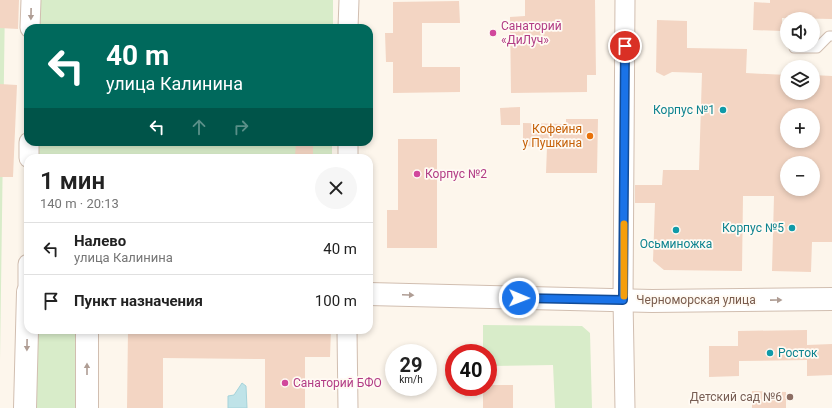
<!DOCTYPE html>
<html lang="ru">
<meta charset="utf-8">
<style>
:root{--surface:#fff;--page:#f6f6f6;--text:#222;--muted:#767676;--line:#e0e0e0}
body{margin:0;font-family:Roboto,sans-serif;background:var(--page);color:var(--text);height:100vh;display:flex;flex-direction:column;font-size:15px;white-space:nowrap}
*{box-sizing:border-box;margin:0}
p{font-size:13px;color:var(--muted)}
.icon{flex:none;width:22px;height:22px;fill:none;stroke:currentColor;stroke-width:2;stroke-linecap:round;stroke-linejoin:round}
.map{position:relative;flex:1;overflow:hidden}
.details{position:absolute;left:24px;top:154px;width:349px;height:180px;display:flex;flex-direction:column;background:var(--surface);border-radius:12px;box-shadow:0 2px 6px #0003}
.details>*{flex:none}
.banner{position:absolute;left:24px;top:24px;width:349px;height:122px;border-radius:12px;box-shadow:0 2px 6px #0003;background:#00695c;color:#fff;overflow:hidden}
.buttons{position:absolute;left:780px;top:12px;display:grid;gap:8px}
.buttons a{display:grid;place-items:center;width:40px;height:40px;border-radius:50%;background:var(--surface);box-shadow:0 2px 6px #0003;font-size:20px}
.speed{position:absolute;left:385px;top:344px;display:flex;gap:8px;font-size:20px;font-weight:700;text-align:center}
.speed>*{display:grid;place-content:center;width:52px;height:52px;border-radius:50%;background:var(--surface);box-shadow:0 2px 6px #0003;line-height:1}
.speed small{font-size:10px;font-weight:400}
.speed .limit{border:6px solid #d22;background:#fff;color:#111}
.pin{position:absolute;display:grid;place-items:center;width:34px;height:34px;color:#fff;margin:-17px;border:2px solid #fff;border-radius:50%;box-shadow:0 1px 4px #0007}
.me{position:absolute;width:44px;margin:-22px;rotate:91deg;stroke-linejoin:round;filter:drop-shadow(0 0 3px #0008)}
.turn{display:flex;align-items:center;gap:14px;height:84px;padding:0 16px;font-size:18px}
.turn .icon{width:52px;height:52px;stroke-width:2.5}
.turn b{display:block;font-size:28px;line-height:34px}
.lanes{display:flex;align-items:center;height:38px;padding:0 16px;background:#0003;justify-content:center;gap:20px;direction:ltr}
.lanes .off{opacity:.35}
.round{display:grid;place-items:center;flex:none;width:42px;height:42px;border-radius:21px;background:var(--page)}
.overview{display:flex;align-items:center;justify-content:space-between;height:68px;padding:0 16px}
h1{font-size:24px;font-weight:600;line-height:30px}
ul{padding:0;list-style:none}
li{display:flex;align-items:center;gap:12px;height:52px;padding:0 16px;border-top:1px solid var(--line)}
li div{flex:1}
li b{display:block;font-size:15px}
li em{font-style:normal}
.map>svg:first-child{display:block}
.green{fill:#d8ecc9}
.water{fill:#bfe3e8;stroke:#a5d3da}
.building{fill:#f3d5c3;fill-rule:evenodd}
.lines{fill:none;stroke-linecap:round;stroke-linejoin:round}
.service-casing{stroke:#d1beb0;stroke-width:11}
.minor-casing{stroke:#d1beb0;stroke-width:21}
.tertiary-casing{stroke:#d1beb0;stroke-width:24}
.service{stroke:#fff;stroke-width:9}
.minor{stroke:#fff;stroke-width:19}
.tertiary{stroke:#fff;stroke-width:22}
.oneway{fill:#af9d94}
.route-casing{stroke:#114b97;stroke-width:10}
.route{stroke:#1a73e8;stroke-width:7}
.slow{stroke:#f59e0b;stroke-width:7}
.hotel-dot{fill:#d1479c;stroke:#fffaf3;stroke-width:1.5}
.culture-dot{fill:#0f9aa8;stroke:#fffaf3;stroke-width:1.5}
.food-dot{fill:#e8710a;stroke:#fffaf3;stroke-width:1.5}
.education-dot{fill:#8d6e63;stroke:#fffaf3;stroke-width:1.5}
.labels{text-anchor:middle;stroke-width:3.5;stroke-linejoin:round;paint-order:stroke}
.hotel-label{font-size:12px;fill:#b23c85;stroke:#fffaf3;text-anchor:start}
.culture-label{font-size:12px;fill:#0d838f;stroke:#fffaf3;text-anchor:end}
.food-label{font-size:12px;fill:#c56008;stroke:#fffaf3;text-anchor:end}
.street-label{font-size:12px;fill:#7a5c4d;stroke:#fffaf3}
.education-label{font-size:12px;fill:#785e54;stroke:#fffaf3;text-anchor:end}
</style>
<div class="map">
<svg width="832" height="408" viewBox="0 0 832 408">
<rect width="100%" height="100%" fill="#fdf6ec"/>
<path class="green" d="M 0,0 L 5,0 L 0,361 Z
M 39,0 L 333,0 L 333,28 L 39,28 Z
M 38,142 L 332,142 L 332,158 L 38,158 Z
M 483,325 L 582,326 L 590,333 L 592,408 L 555,408 L 553,365 L 488,366 L 488,353 L 483,353 Z
M 35,330 L 82,330 L 81,408 L 32,408 Z"/>
<path class="water" d="M 242,383 L 246,386 L 247,408 L 228,408 L 228,396 L 234,395 Z"/>
<path class="building" d="M 0,0 L 19,0 L 18,29 L 0,28 Z
M 525,0 L 595,0 L 596,75 L 587,75 L 587,92 L 511,93 L 510,17 L 525,16 Z
M 770,0 L 832,0 L 832,19 L 782,18 L 782,31 L 753,30 L 754,2 L 770,3 Z
M 459,1 L 460,23 L 422,23 L 422,67 L 460,67 L 460,92 L 393,93 L 393,62 L 386,62 L 385,33 L 393,33 L 393,2 Z
M 657,20 L 687,21 L 687,48 L 747,49 L 746,73 L 787,75 L 787,93 L 813,93 L 813,75 L 832,76 L 832,242 L 812,242 L 811,272 L 772,271 L 774,196 L 743,196 L 742,271 L 664,270 L 653,261 L 655,203 L 635,203 L 635,185 L 662,185 L 663,170 L 699,170 L 702,73 L 672,72 L 664,76 L 656,72 ZM 787,115 L 813,115 L 813,141 L 787,141 ZM 787,163 L 813,163 L 813,189 L 787,189 Z
M 0,84 L 17,85 L 13,177 L 0,177 Z
M 520,107 L 520,125 L 501,125 L 500,108 Z
M 566,119 L 598,119 L 597,173 L 546,173 L 547,147 L 523,146 L 523,123 L 566,124 Z
M 398,139 L 437,139 L 437,248 L 387,248 L 387,210 L 398,210 Z
M 296,142 L 313,142 L 313,157 L 295,157 Z
M 128,330 L 331,330 L 330,357 L 305,357 L 305,408 L 265,408 L 265,359 L 163,358 L 163,408 L 127,408 Z
M 807,330 L 807,345 L 832,344 L 832,375 L 807,376 L 807,360 L 739,361 L 739,376 L 709,377 L 709,346 L 738,346 L 738,331 Z
M 488,385 L 513,385 L 513,408 L 483,408 L 483,387 L 488,387 Z
M 752,391 L 786,392 L 786,408 L 752,408 Z"/>
<g class="lines">
<g class="service-casing">
<path id="service" d="M 794,48 L 817,48 L 829,36 L 832,36"/>
</g>
<g class="minor-casing">
<path id="minor" d="M 30,28 L 31,0
M 348,28 L 349,0
M 29,158 L 29,142
M 348,158 L 348,142
M 28,292 L 28,264
M 347,330 L 348,408
M 625,408 L 623,300 L 625,0"/>
</g>
<g class="tertiary-casing">
<path id="tertiary" d="M 369,294 L 652,301 L 832,299
M 87,330 L 87,408
M 25,408 L 28,292"/>
</g>
<use href="#service" class="service"/>
<use href="#minor" class="minor"/>
<use href="#tertiary" class="tertiary"/>
</g>
<defs><path id="oneway-solid" d="M-6-.8H1V-3.2L6.5 0L1 3.2V.8H-6Z"/></defs>
<g class="oneway">
<use href="#oneway-solid" transform="translate(31 14) rotate(91)"/>
<use href="#oneway-solid" transform="translate(408 295) rotate(2)"/>
<use href="#oneway-solid" transform="translate(776 300) rotate(-1)"/>
<use href="#oneway-solid" transform="translate(27 345) rotate(91)"/>
<use href="#oneway-solid" transform="translate(87 369) rotate(-90)"/>
</g>
<g class="lines">
<g class="route-casing">
<path id="route" d="M 519,298 L 623,300 L 625,46"/>
</g>
<use href="#route" class="route"/>
<path class="slow" d="M 624,296 L 624,224"/>
</g>
<g class="hotel-dot">
<circle cx="493" cy="33" r="4"/>
<circle cx="417" cy="174" r="4"/>
<circle cx="285" cy="383" r="4"/>
</g>
<g class="culture-dot">
<circle cx="723" cy="110" r="4"/>
<circle cx="792" cy="228" r="4"/>
<circle cx="676" cy="230" r="4"/>
<circle cx="770" cy="353" r="4"/>
</g>
<circle class="food-dot" cx="590" cy="136" r="4"/>
<circle class="education-dot" cx="790" cy="397" r="4"/>
<g class="labels">
<g class="hotel-label">
<text x="501" y="30">Санаторий<tspan x="501" dy="14">«ДиЛуч»</tspan></text>
<text x="425" y="178">Корпус №2</text>
<text x="293" y="387">Санаторий БФО</text>
</g>
<g class="culture-label">
<text x="715" y="114">Корпус №1</text>
<text x="784" y="232">Корпус №5</text>
<text x="676" y="248" text-anchor="middle">Осьминожка</text>
<text x="778" y="357" text-anchor="start">Росток</text>
</g>
<g class="food-label">
<text x="582" y="133">Кофейня<tspan x="582" dy="14">у Пушкина</tspan></text>
</g>
<g class="street-label">
<text x="696" y="304">Черноморская улица</text>
</g>
<g class="education-label">
<text x="782" y="401">Детский сад №6</text>
</g>
</g>
</svg>
<div class="buttons">
<a><svg class="icon" aria-label="sound" viewBox="0 0 24 24"><path d="M4 9h4l5-4v14l-5-4H4zM17 9q2 3 0 6"/></svg></a>
<a><svg class="icon" aria-label="layers" viewBox="0 0 24 24"><path d="M12 4l9 5-9 5-9-5zM3 14l9 5 9-5"/></svg></a>
<a>+</a>
<a>−</a>
</div>
<div class="speed"><div>29<small>km/h</small></div><div class="limit">40</div></div>
<div class="pin" style="left:625px;top:46px;background:#d93025"><svg class="icon" aria-label="arrive" viewBox="0 0 24 24"><path d="M6 21V4h12l-3 4 3 4H6"/></svg></div>
<svg class="me" style="left:519px;top:298px" viewBox="-20 -20 40 40"><circle r="17" fill="#1a73e8" stroke="#fff" stroke-width="3"/><path d="M0-11L8 9 0 5-8 9z" fill="#fff"/></svg>
<div class="banner">
<div class="turn"><svg class="icon" aria-label="left" viewBox="0 0 24 24"><path d="M17 20v-9H6M10 6l-5 5 5 5"/></svg><div><b>40 m</b>улица Калинина</div></div>
<div class="lanes"><svg class="icon" aria-label="left" viewBox="0 0 24 24"><path d="M17 20v-9H6M10 6l-5 5 5 5"/></svg><svg class="icon off" aria-label="ahead" viewBox="0 0 24 24"><path d="M12 20V5M6 11l6-6 6 6"/></svg><svg class="icon off" aria-label="right" viewBox="0 0 24 24"><path d="M7 20v-9h11M14 6l5 5-5 5"/></svg></div>
</div>
<section class="details">
<div class="overview"><div><h1>1 мин</h1><p>140 m · 20:13</p></div><a class="round"><svg class="icon" aria-label="close" viewBox="0 0 24 24"><path d="M6 6l12 12M18 6L6 18"/></svg></a></div>
<ul>
<li><svg class="icon" aria-label="left" viewBox="0 0 24 24"><path d="M17 20v-9H6M10 6l-5 5 5 5"/></svg><div><b>Налево</b><p>улица Калинина</p></div><em>40 m</em></li>
<li><svg class="icon" aria-label="arrive" viewBox="0 0 24 24"><path d="M6 21V4h12l-3 4 3 4H6"/></svg><div><b>Пункт назначения</b></div><em>100 m</em></li>
</ul>
</section>
</div>
